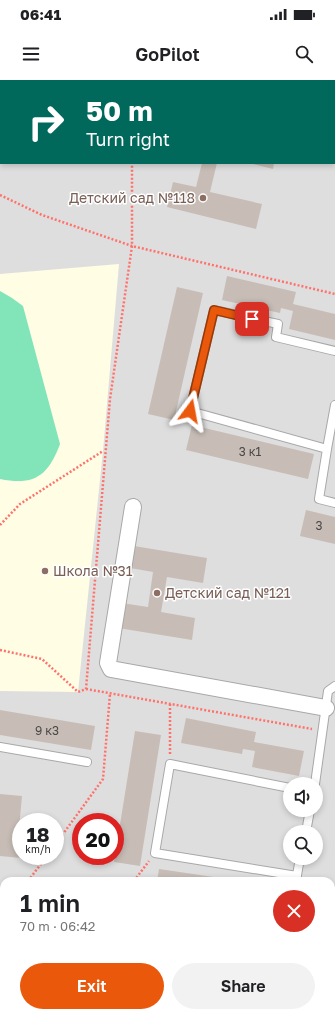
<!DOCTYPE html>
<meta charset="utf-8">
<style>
:root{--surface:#fff;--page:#f2f2f2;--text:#202124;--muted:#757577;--accent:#ea580c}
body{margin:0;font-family:"Golos Text",sans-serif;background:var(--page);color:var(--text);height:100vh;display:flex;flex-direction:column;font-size:15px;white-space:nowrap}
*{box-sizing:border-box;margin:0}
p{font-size:13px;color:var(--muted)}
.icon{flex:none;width:22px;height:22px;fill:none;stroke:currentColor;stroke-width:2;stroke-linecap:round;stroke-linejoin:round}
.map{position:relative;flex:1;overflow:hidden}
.panel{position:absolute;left:0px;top:797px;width:335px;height:140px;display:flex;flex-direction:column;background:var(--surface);border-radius:12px 12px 0 0;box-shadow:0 2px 6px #0003}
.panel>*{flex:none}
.top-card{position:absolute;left:0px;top:0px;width:335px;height:84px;box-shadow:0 2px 6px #0003;background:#00695c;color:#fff;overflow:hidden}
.controls{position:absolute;left:283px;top:697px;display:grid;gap:8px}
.controls a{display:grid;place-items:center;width:40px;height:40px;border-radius:50%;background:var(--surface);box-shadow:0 2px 6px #0003;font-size:20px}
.speed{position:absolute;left:12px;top:733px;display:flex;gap:8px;font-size:20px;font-weight:700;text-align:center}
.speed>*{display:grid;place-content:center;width:52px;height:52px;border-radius:50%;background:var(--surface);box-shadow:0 2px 6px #0003;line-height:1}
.speed small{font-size:10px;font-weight:400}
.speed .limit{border:6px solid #d22;background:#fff;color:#111}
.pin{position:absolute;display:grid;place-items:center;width:34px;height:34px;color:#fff;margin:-17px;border-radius:8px;box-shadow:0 2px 6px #0006}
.me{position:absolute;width:44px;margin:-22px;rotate:13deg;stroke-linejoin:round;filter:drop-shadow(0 0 3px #0008)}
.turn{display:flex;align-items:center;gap:14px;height:84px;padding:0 20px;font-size:18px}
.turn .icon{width:52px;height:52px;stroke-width:2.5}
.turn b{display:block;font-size:28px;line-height:34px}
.round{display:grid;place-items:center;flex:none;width:42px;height:42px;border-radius:21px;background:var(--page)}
.summary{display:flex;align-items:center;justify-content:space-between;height:68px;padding:0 20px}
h1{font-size:24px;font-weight:600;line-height:30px}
.action{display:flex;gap:8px;margin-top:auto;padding:8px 20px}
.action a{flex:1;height:46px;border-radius:24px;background:var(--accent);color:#fff;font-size:16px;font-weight:600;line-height:46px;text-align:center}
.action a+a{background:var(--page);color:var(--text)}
.status{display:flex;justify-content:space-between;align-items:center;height:28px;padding:0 20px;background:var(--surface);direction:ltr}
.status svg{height:11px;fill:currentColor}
header{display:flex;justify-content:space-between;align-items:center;height:52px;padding:0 20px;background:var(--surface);font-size:18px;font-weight:600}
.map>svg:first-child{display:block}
.residential{fill:#dfdede;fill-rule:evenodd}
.education{fill:#fffde4}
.pitch{fill:#82e5b9}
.building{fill:#c7bdb6}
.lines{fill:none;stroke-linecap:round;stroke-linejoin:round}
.lane-casing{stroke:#a8a8a8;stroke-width:10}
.street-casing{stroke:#a8a8a8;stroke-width:18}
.secondary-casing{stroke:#7b8100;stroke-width:24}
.path{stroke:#ff726c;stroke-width:2.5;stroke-dasharray:2 2;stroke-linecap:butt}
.lane{stroke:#fff;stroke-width:8}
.street{stroke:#fff;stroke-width:16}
.secondary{stroke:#fdfdbb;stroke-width:22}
.route-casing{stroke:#983908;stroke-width:10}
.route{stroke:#ea580c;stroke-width:7}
.education-dot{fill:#8d6e63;stroke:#fff;stroke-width:1.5}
.labels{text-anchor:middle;stroke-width:3;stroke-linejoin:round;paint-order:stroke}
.number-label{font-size:12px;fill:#4a4846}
.education-label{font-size:14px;fill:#785e54;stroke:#fff;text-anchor:start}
</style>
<div class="status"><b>06:41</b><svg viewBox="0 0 49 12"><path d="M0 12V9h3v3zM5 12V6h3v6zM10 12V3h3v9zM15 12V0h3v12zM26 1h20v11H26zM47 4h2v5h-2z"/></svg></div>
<header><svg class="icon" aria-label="menu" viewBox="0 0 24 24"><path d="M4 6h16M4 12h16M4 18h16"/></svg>GoPilot<svg class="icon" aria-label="search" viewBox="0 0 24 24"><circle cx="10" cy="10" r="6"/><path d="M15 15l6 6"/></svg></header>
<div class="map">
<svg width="335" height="937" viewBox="0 0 335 937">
<rect width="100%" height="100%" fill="#f2eee8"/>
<path class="residential" d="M 0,0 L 335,0 L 335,911 L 331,911 L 331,801 L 4,801 L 4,904 L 0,904 ZM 1,1 L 334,1 L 334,83 L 1,83 ZM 290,704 L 316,704 L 316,730 L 290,730 ZM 21,742 L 55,742 L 55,776 L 21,776 ZM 81,742 L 115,742 L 115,776 L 81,776 ZM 290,752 L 316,752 L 316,778 L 290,778 Z"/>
<path class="education" d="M 119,184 L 103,371 L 78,612 L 0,611 L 0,194 Z"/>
<path class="pitch" d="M 0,211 L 12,218 L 23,226 L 60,364 C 48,396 34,406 0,399 Z"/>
<path class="building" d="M 202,83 L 217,83 L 210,112 L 262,124 L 256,149 L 167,127 L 173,102 L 196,107 Z
M 249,83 L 274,83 L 273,89 Z
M 227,196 L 296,212 L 293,224 L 335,234 L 335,260 L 289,249 L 293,231 L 281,228 L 280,233 L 222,220 Z
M 177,207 L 203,213 L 174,340 L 148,334 Z
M 192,345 L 314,374 L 308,399 L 186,370 Z
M 306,430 L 335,437 L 335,464 L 300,456 Z
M 134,466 L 207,478 L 203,503 L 167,497 L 161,532 L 195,538 L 192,560 L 118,548 L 122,523 L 148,527 L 153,492 L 130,488 Z
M 0,630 L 95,646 L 91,670 L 0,655 Z
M 186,638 L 256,652 L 254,662 L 304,671 L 299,696 L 252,687 L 255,671 L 243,669 L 242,674 L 181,663 Z
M 135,651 L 161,655 L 140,786 L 114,782 Z
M 0,714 L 22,716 L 17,771 L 21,772 L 21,778 L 0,776 Z
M 159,789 L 234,800 L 234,801 L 157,801 Z
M 331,857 L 335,858 L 335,884 L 331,884 Z
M 0,863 L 4,863 L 4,888 L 0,888 Z"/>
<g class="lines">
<g class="lane-casing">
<path id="lane" d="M 335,271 L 276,257 L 278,244 L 214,230 L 190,331 L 327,369 L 319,419 L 335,423
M 327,369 L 335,325
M 0,667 L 87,682
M 315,704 L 328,611 L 335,606
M 290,708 L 170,684 L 155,773 L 297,796
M 306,752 L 310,730
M 296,801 L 300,778
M 331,847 L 335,847
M 0,852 L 4,852"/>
</g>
<g class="street-casing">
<path id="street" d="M 133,427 L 108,583 L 111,589 L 326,628
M 104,937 L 104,933"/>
</g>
<g class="secondary-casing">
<path id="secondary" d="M 0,918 L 4,918
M 331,926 L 335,926"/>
</g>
<path class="path" d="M 135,1 L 135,0
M 0,115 L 42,135 L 132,166 L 132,83
M 0,445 L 20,424 L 103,371
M 0,570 L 42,579 L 78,612 L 86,609 L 110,319 L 132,166 L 335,214
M 86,609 L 312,649
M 170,624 L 170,674
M 55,765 L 103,699 L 110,614
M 28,801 L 47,776
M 134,801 L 149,781
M 0,837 L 4,832"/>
<use href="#lane" class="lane"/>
<use href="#street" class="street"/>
<use href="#secondary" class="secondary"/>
</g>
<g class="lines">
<g class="route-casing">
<path id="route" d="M 190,331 L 214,230 L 252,239"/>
</g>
<use href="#route" class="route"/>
</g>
<g class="education-dot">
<circle cx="203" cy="118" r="4"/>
<circle cx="45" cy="491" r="4"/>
<circle cx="157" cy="513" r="4"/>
</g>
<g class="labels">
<g class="number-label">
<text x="250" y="376">3 к1</text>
<text x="319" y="450">3</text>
<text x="47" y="655">9 к3</text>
</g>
<g class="education-label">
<text x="195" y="123" text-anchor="end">Детский сад №118</text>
<text x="53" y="496">Школа №31</text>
<text x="165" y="518">Детский сад №121</text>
</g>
</g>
</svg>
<div class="controls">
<a><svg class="icon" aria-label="sound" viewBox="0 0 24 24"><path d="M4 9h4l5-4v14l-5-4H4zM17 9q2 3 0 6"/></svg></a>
<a><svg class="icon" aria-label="search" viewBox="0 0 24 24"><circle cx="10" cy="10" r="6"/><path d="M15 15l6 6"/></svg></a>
</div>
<div class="speed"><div>18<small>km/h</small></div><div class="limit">20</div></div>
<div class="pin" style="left:252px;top:239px;background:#d93025"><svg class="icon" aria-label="arrive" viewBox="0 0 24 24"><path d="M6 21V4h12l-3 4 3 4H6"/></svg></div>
<svg class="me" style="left:190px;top:331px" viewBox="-20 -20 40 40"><path d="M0-17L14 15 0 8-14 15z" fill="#ea580c" stroke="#fff" stroke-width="4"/></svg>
<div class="top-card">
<div class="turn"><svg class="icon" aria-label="right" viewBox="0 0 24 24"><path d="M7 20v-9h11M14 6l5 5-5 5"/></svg><div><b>50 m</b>Turn right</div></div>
</div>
<section class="panel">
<div class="summary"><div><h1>1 min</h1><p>70 m · 06:42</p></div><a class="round" style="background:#d93025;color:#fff"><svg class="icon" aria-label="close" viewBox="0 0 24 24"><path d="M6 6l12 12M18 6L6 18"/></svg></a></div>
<div class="action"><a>Exit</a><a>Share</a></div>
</section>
</div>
